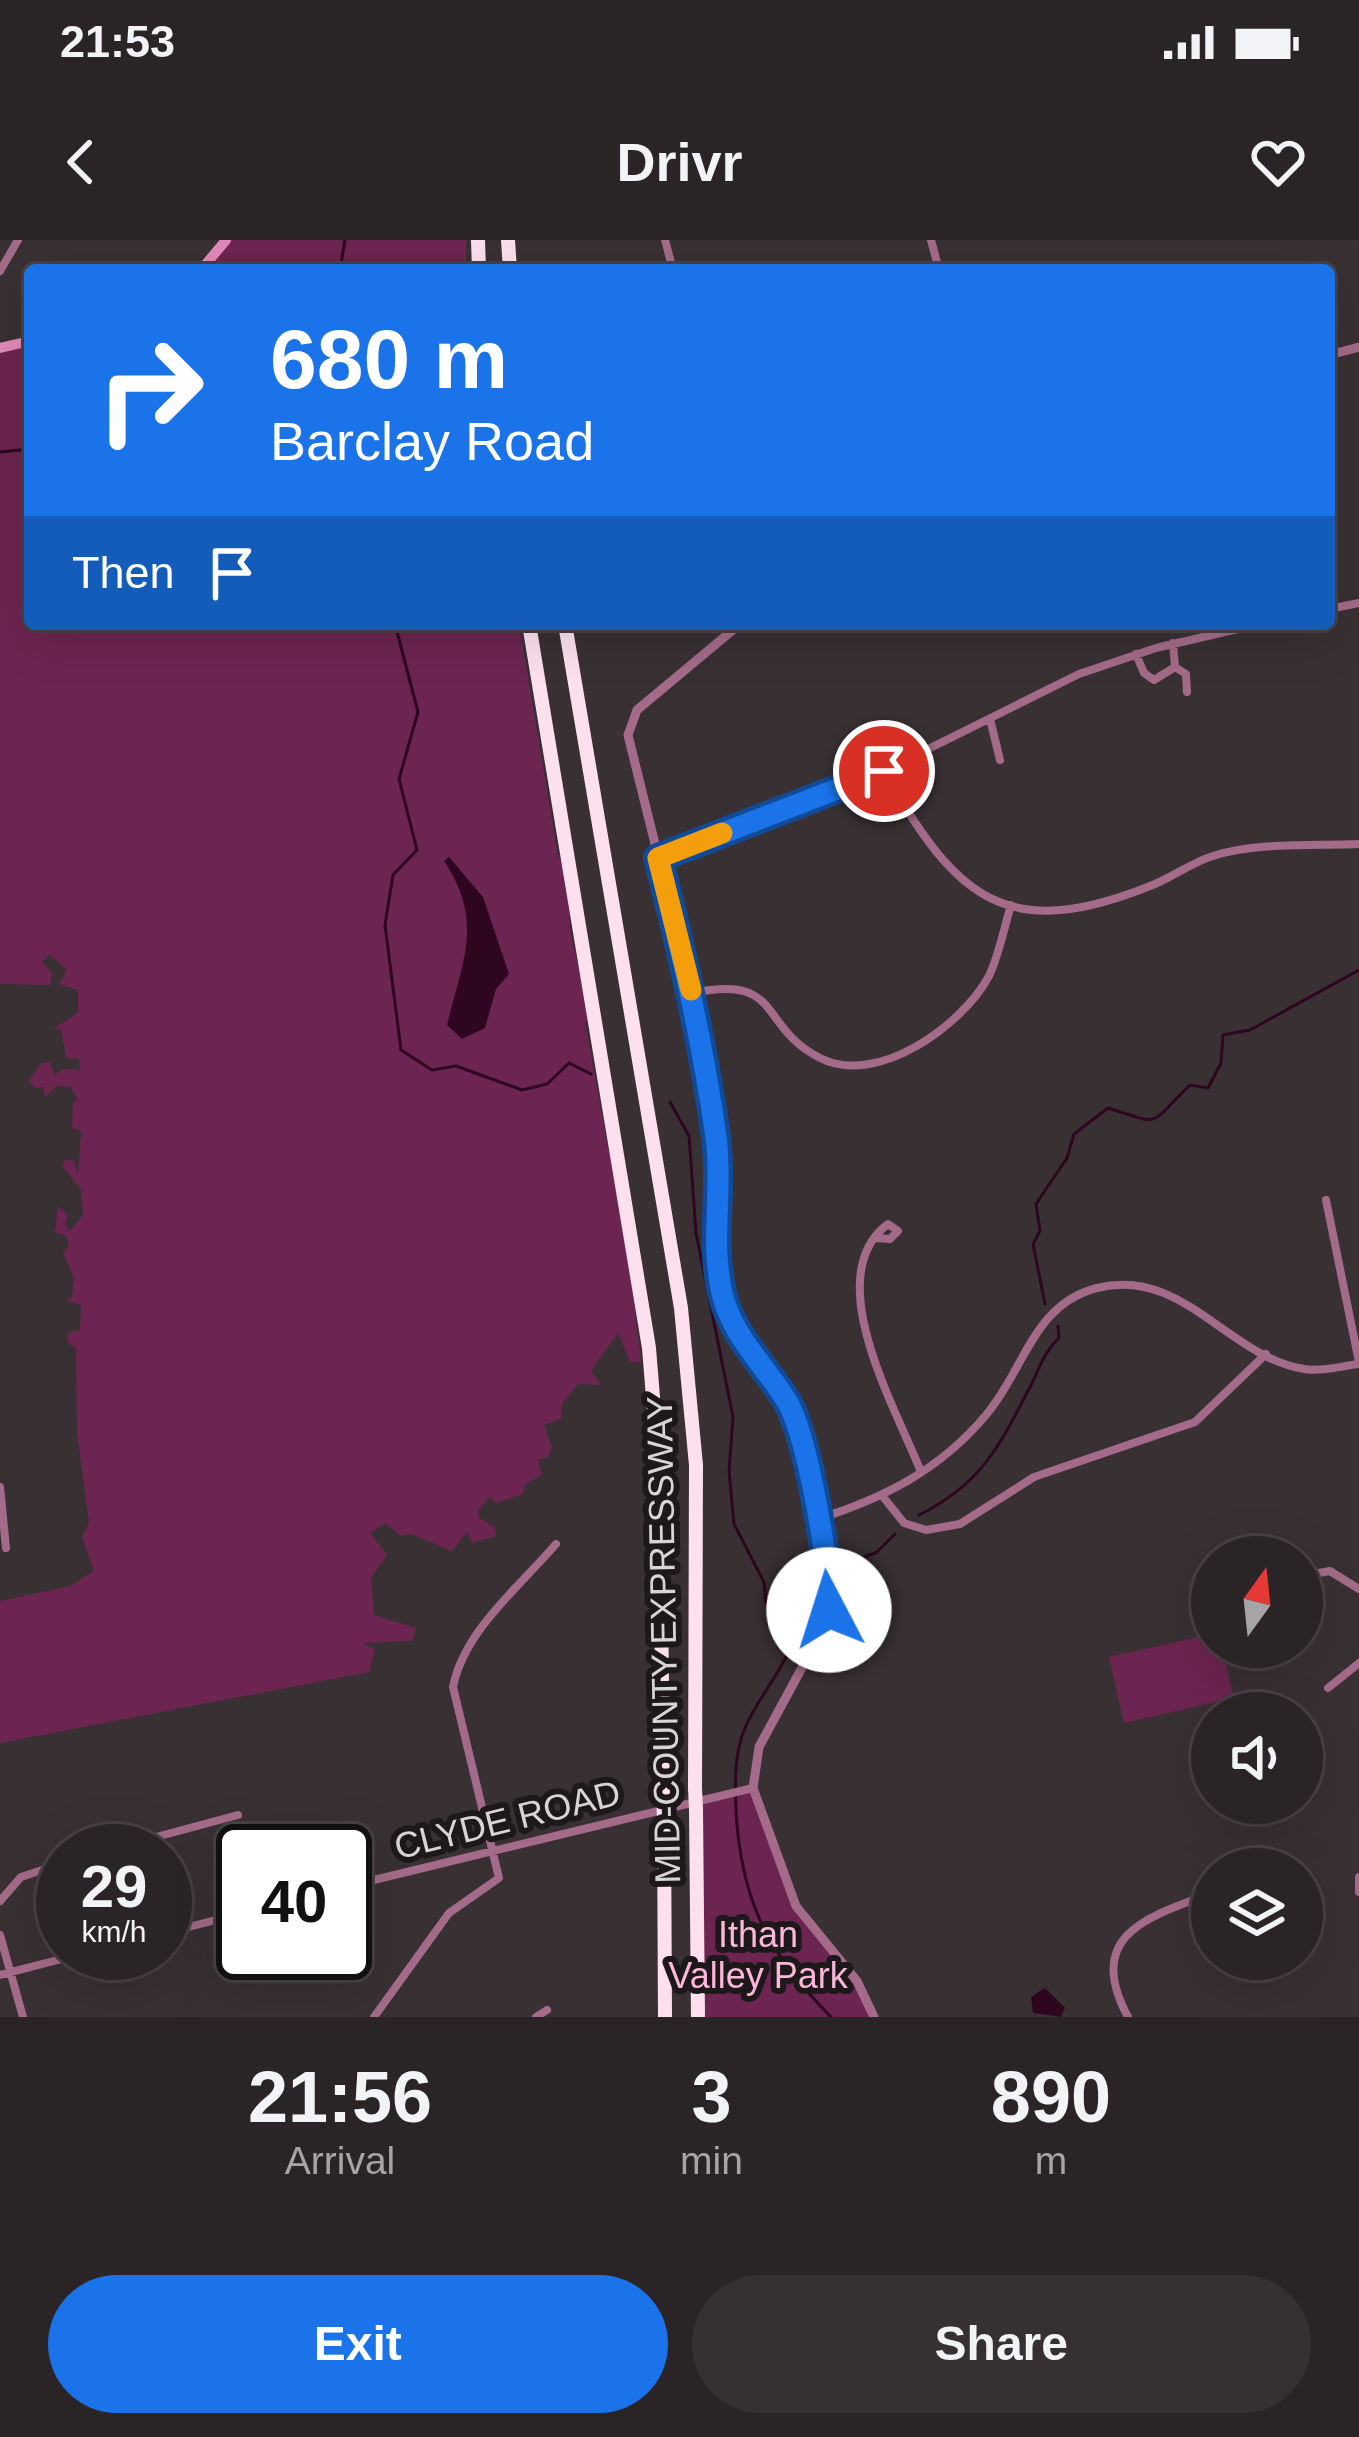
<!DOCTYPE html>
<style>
:root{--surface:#2b2427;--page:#373033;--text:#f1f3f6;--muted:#a6a4a7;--line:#474144;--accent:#1a73e8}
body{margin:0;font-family:Arial,sans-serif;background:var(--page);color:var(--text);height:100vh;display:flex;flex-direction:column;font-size:45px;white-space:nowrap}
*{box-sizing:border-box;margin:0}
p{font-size:39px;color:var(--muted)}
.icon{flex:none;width:66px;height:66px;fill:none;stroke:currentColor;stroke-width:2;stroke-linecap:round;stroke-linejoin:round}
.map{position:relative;height:1777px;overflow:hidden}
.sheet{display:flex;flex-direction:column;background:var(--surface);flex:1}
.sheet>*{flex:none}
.banner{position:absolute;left:24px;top:24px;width:1311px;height:366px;border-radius:12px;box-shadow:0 12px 48px #0002,0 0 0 3px var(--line);background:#1a73e8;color:#fff;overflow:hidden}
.needle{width:78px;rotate:15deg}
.buttons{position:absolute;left:1191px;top:1296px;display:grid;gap:24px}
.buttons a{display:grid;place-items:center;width:132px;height:132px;border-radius:50%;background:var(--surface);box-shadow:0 12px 48px #0002,0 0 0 3px var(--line);font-size:60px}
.speed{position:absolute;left:36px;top:1584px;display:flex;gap:24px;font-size:60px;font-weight:700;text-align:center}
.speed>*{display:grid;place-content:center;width:156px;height:156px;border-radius:50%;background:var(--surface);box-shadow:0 12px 48px #0002,0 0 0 3px var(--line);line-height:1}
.speed small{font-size:30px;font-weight:400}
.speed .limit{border:6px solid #111;border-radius:18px;background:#fff;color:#111}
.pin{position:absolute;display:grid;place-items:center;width:102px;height:102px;color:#fff;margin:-51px;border:6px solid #fff;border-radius:50%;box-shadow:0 3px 12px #0007}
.me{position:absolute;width:132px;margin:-66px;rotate:355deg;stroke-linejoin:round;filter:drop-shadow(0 0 9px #0008)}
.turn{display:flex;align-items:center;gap:42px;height:252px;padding:0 48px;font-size:54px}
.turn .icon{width:156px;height:156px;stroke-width:2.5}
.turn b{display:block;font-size:84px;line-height:102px}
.then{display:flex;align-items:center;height:114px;padding:0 48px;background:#0003;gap:24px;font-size:45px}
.eta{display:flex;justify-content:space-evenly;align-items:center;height:204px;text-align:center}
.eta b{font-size:72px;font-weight:800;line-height:84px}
.button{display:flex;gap:24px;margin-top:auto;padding:24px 48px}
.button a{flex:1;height:138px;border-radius:72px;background:var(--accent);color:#fff;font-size:48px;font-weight:800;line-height:138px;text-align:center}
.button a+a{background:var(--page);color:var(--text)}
.status{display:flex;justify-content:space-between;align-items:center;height:84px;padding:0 60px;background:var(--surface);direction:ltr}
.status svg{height:33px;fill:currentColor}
header{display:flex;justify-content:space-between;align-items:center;height:156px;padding:0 48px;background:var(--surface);font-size:54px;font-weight:800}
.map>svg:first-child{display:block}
.green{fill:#6c2550}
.water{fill:#2e061f}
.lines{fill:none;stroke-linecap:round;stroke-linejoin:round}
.stream{stroke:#2e061f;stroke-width:3}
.minor{stroke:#a36b89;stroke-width:8}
.tertiary{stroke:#a36b89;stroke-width:9}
.secondary{stroke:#e289b9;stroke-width:10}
.motorway{stroke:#fde0ee;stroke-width:14}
.motorway-bridge{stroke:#fde0ee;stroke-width:14}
.route-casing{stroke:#114b97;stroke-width:30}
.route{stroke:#1a73e8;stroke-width:21}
.slow{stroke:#f59e0b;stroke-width:21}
.labels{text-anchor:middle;stroke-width:12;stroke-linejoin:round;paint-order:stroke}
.street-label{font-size:36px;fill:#d9d3d5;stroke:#1d191b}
.park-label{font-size:36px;fill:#fbb6da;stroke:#1d191b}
</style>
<div class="status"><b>21:53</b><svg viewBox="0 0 49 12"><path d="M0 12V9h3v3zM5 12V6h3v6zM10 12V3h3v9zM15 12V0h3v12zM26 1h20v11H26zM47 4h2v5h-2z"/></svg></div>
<header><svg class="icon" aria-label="back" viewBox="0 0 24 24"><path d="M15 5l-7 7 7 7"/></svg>Drivr<svg class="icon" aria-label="heart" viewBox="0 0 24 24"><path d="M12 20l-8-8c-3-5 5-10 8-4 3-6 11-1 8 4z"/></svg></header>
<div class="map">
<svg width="1359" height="1777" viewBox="0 0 1359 1777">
<rect width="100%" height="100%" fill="#393034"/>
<path class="green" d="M 226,0 L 466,0 L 466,30 L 201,30 Z
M 30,101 L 30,384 L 519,384 L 558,616 L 567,630 L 570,689 L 590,779 L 585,782 L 608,908 L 620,942 L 641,1122 L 630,1122 L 618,1093 L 591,1131 L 601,1145 L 578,1144 L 562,1164 L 561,1179 L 544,1185 L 552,1207 L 548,1217 L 538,1220 L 542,1235 L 525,1244 L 523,1254 L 496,1263 L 490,1257 L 478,1270 L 479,1278 L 495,1287 L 496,1296 L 472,1303 L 467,1292 L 452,1311 L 411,1294 L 401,1296 L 385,1283 L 370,1293 L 387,1315 L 371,1337 L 374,1375 L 416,1388 L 412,1401 L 363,1403 L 375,1410 L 369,1432 L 0,1503 L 0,1361 L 70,1346 L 94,1331 L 82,1297 L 89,1283 L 77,1192 L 76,1108 L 67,1102 L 68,1093 L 80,1090 L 81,1065 L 66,1061 L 72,1058 L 74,1038 L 63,1013 L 69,1005 L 66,995 L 55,993 L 58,966 L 68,976 L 65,984 L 70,991 L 83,975 L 81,949 L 62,926 L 64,920 L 74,921 L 78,935 L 81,891 L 72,888 L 73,863 L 78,859 L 70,846 L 57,846 L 45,857 L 43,847 L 35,848 L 29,841 L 41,823 L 50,822 L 55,835 L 63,829 L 80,830 L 79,819 L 66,818 L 61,789 L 53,789 L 78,773 L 78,750 L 59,744 L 67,730 L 50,715 L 42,721 L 52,734 L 50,745 L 0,744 L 0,108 Z
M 1212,1394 L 1212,1407 L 1222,1407 L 1234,1458 L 1124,1483 L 1109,1417 Z
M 753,1548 L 797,1666 L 857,1741 L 874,1777 L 702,1777 L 695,1556 Z"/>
<path class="water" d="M 449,617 L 483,657 L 509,734 L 496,749 L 485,788 L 462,799 L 447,785 C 462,722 485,682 444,621 Z
M 1045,1748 L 1065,1768 L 1061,1777 L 1033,1773 L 1031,1757 Z"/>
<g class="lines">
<path class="stream" d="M 340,30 L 345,0
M 0,212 L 30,209
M 395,384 L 418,472 L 399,539 L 417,610 L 393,635 L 385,685 L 401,810 L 432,830 L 456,826 L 522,850 L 547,844 L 569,823 L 591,834
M 670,862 L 689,896 L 696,993 L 733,1177 L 729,1231 L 734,1284 L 764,1342 L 766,1363 L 787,1415 C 775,1440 756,1462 745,1488 C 734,1512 735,1545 736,1571 C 741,1661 768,1713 831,1777
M 1045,1064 L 1033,1004 L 1040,991 L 1036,964 L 1067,918 L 1074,894 L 1108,868 C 1165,886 1147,886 1190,845 L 1208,848 L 1221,823 L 1223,795 L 1250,790 L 1359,730
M 919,1275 C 981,1244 999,1207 1030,1147 C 1040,1128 1043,1113 1059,1098 L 1058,1086
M 835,1329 L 877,1312 L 895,1294
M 783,1401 L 802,1381 L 820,1335"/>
<path class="minor" d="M 665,0 L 673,30
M 931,0 L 939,30
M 0,31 L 18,0
M 1329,369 L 1359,363
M 1136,414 L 1144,433 L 1154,440 L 1175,427 L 1173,403
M 1175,427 L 1186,434 L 1187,452
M 990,479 L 1000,520
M 884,531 C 956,659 1007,705 1155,644 C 1174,636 1193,622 1213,616 C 1257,602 1313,606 1359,604
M 658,618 L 884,531 L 1079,434 L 1156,408 L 1259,384
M 692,753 C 784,734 757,786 820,818 C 877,847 962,786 989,736 C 999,715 1004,688 1011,665
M 1326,960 L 1359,1122
M 876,998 L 890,999 L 898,991 L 888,984 C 818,1036 897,1170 921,1232
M 0,1247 L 6,1308
M 884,1258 L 904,1283 L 926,1290 L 960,1284 L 1034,1237 L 1195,1182 L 1266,1114
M 818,1279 C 884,1258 940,1230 986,1175 C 1024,1131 1033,1064 1097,1048 C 1182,1026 1228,1117 1304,1129 C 1321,1132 1342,1126 1359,1124
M 1313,1334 L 1330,1331 L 1359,1349
M 1328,1448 L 1359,1423
M 104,1611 L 238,1575
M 1359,1637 L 1359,1652
M 345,1647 L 753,1548
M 0,1661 L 21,1637 L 63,1623
M 165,1693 L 243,1673
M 0,1695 L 23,1777
M 0,1735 L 85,1713
M 374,1777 L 449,1673 L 499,1638 L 453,1447 C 464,1391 519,1347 556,1304
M 536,1777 L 547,1770
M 1128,1777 C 1084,1695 1147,1677 1212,1653"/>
<path class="tertiary" d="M 1329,115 L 1359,107
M 740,384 L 637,470 L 628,495 L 692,753 L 717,904 L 714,936 L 722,1053 L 735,1089 L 790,1166 L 829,1350 L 824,1387 L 759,1507 L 753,1548 L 796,1666 L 857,1741 L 874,1777"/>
<path class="secondary" d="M 201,30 L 226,0
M 0,108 L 30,101"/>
<path class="motorway" d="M 478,0 L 479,30
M 508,0 L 510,30
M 529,384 L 649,1108 L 660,1243 L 663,1557
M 565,384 L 681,1068 L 696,1225 L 695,1548
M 696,1570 L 698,1777
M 664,1578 L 665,1777"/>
<path class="motorway-bridge" d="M 695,1548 L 696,1570
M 663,1557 L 664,1578"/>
</g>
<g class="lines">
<g class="route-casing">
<path id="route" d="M 829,1370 C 830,1326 808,1200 788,1163 C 766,1126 732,1097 722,1053 C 710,1002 723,948 716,897 C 703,803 682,711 658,618 L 884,531"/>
</g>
<use href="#route" class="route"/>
<path class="slow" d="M 691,750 L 658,618 L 722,593"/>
</g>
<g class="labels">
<g class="street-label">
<text transform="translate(663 1400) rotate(-91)" y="13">MID-COUNTY EXPRESSWAY</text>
<text transform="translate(507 1579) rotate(-14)" y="13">CLYDE ROAD</text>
</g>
<g class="park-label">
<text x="758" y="1707">Ithan<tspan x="758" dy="41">Valley Park</tspan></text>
</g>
</g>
</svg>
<div class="buttons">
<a><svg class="needle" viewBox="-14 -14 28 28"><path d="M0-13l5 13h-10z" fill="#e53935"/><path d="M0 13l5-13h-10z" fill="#a6a4a7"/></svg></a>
<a><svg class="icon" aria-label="sound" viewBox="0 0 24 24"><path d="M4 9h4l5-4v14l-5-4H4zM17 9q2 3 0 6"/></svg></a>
<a><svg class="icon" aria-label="layers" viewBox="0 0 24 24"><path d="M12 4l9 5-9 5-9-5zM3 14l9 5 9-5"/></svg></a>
</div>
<div class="speed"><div>29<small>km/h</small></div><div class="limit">40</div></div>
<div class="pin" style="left:884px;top:531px;background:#d93025"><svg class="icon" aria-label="arrive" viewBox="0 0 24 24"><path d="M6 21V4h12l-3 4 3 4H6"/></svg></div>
<svg class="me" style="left:829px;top:1370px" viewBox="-20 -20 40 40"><circle r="19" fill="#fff"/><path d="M0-13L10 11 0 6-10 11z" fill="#1a73e8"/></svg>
<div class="banner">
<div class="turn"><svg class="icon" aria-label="right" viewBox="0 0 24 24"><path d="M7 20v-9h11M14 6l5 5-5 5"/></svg><div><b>680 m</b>Barclay Road</div></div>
<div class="then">Then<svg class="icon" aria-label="arrive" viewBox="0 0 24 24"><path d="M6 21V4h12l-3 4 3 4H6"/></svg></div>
</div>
</div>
<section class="sheet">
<div class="eta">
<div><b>21:56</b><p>Arrival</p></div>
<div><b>3</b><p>min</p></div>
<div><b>890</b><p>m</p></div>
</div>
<div class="button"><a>Exit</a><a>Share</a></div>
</section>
